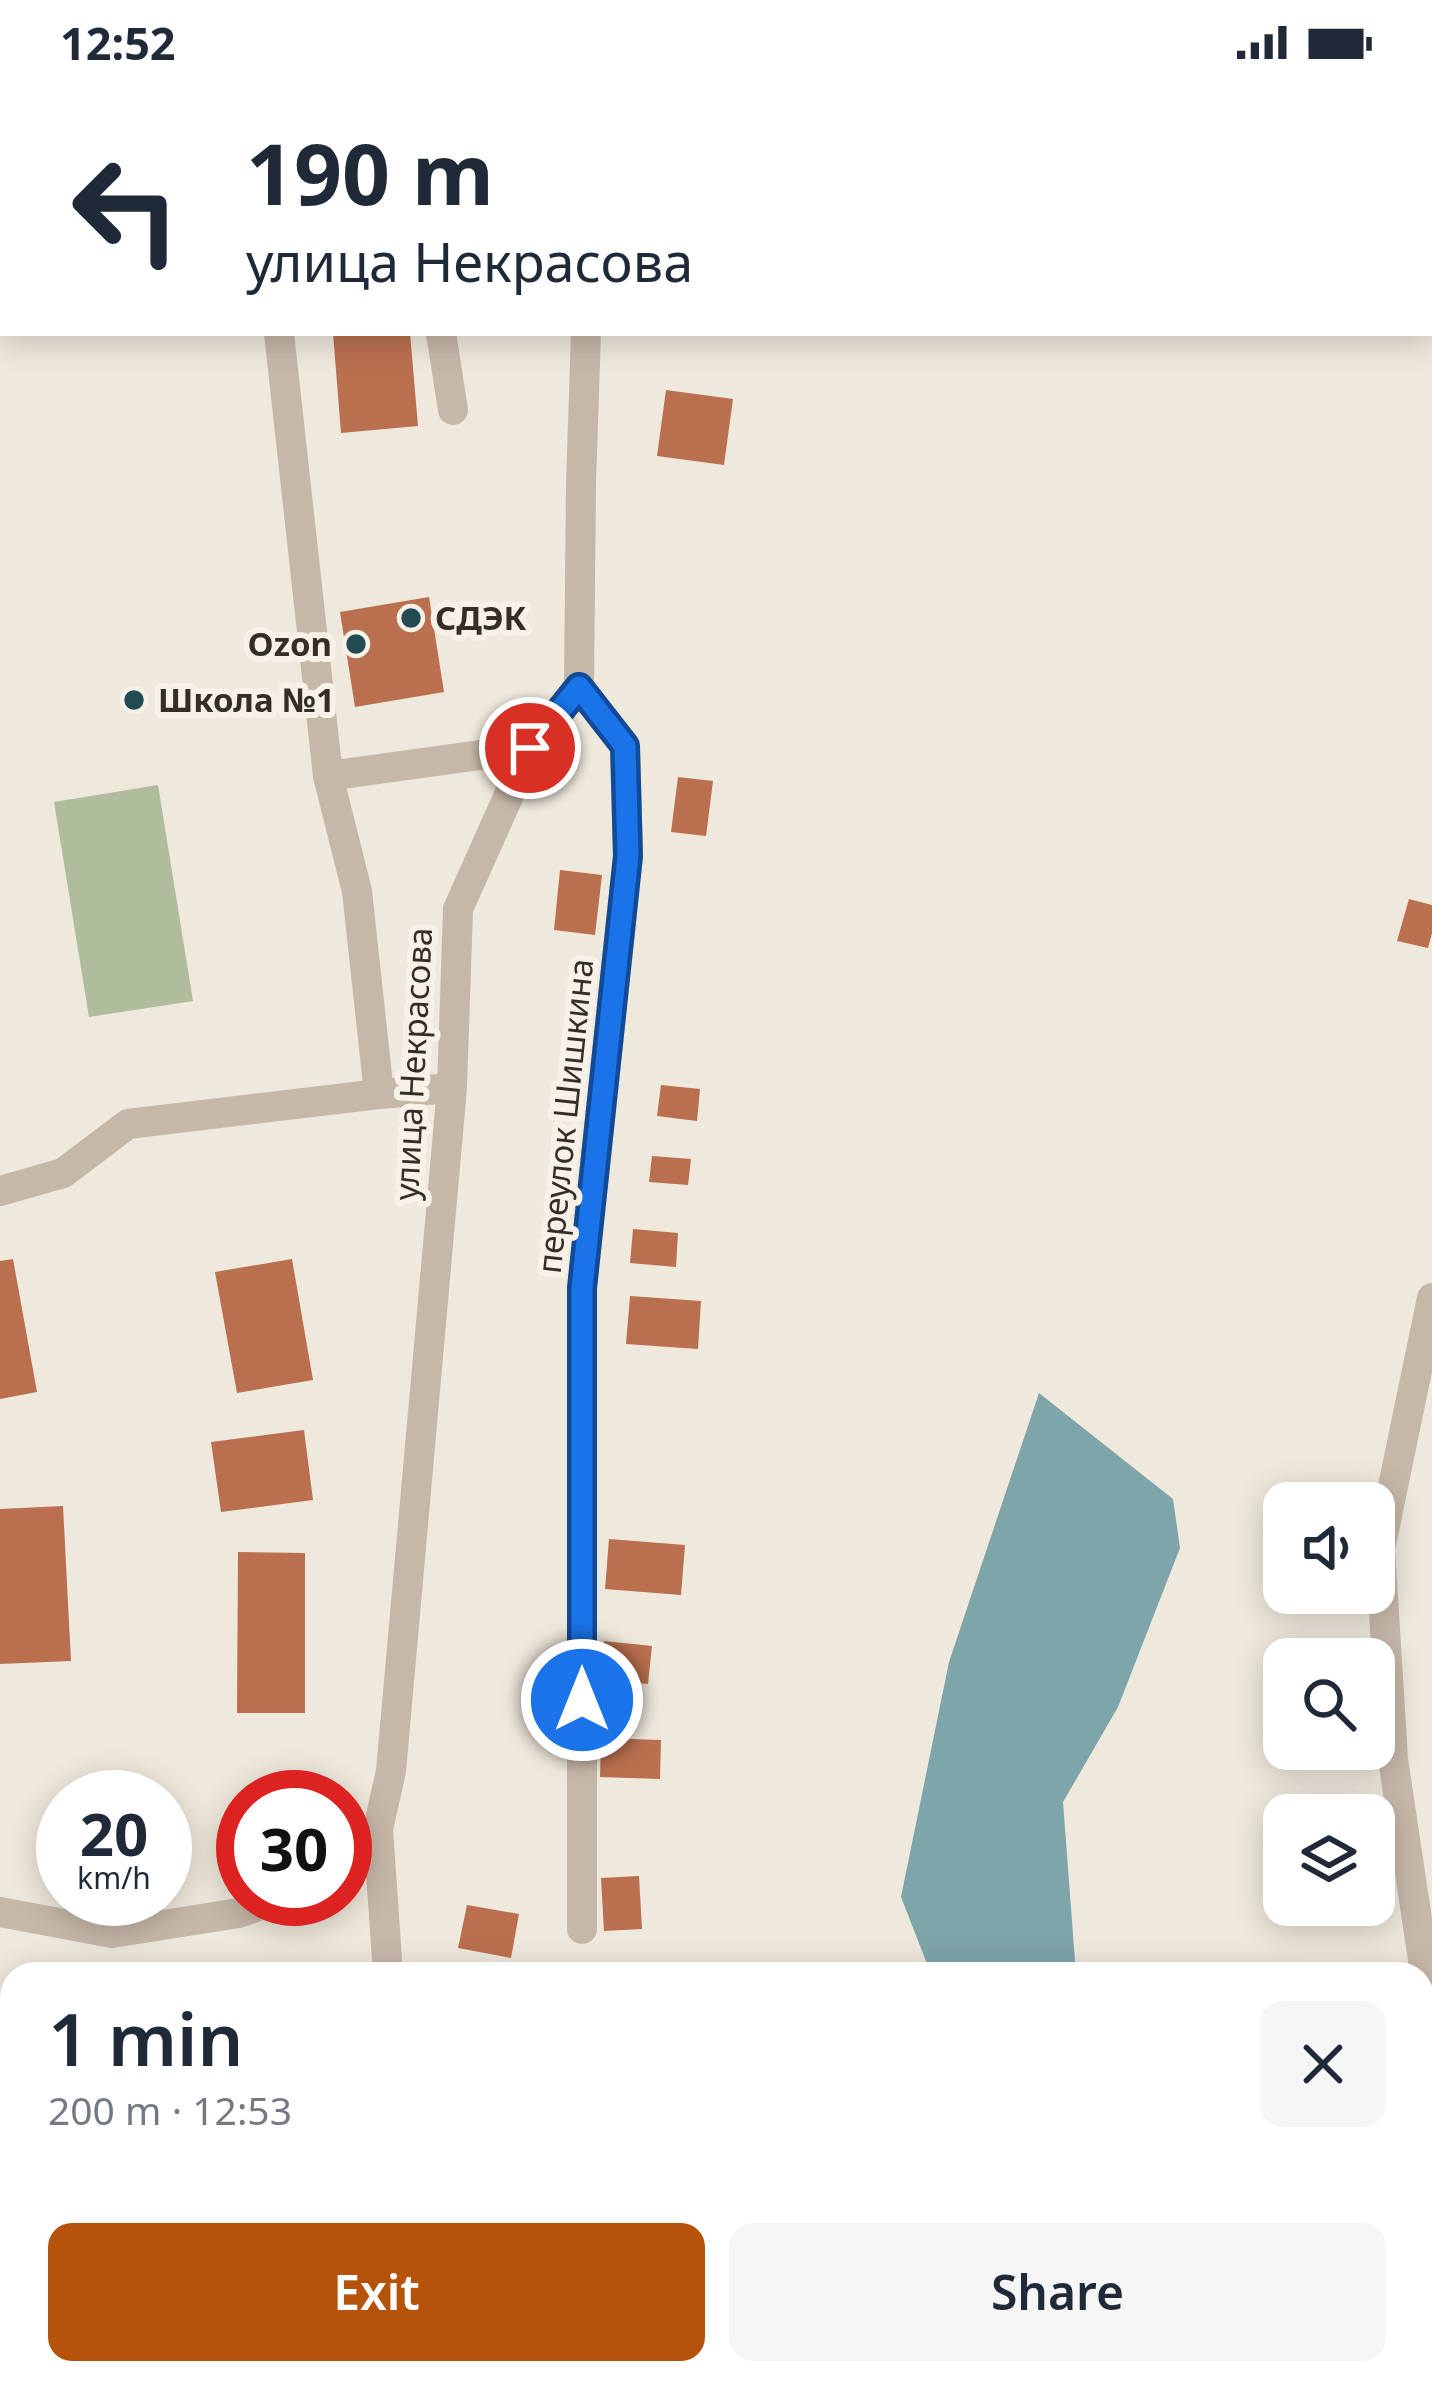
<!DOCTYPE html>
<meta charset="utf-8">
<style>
:root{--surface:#fff;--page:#f6f6f7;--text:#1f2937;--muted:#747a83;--accent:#b45309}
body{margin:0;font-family:"Noto Sans",sans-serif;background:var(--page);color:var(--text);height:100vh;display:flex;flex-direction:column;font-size:45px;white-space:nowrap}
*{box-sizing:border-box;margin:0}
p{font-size:39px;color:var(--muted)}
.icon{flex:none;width:66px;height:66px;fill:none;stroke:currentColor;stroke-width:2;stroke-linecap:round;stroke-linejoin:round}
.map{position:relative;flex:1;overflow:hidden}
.panel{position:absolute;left:0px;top:1878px;width:1434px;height:423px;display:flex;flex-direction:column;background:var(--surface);border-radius:36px 36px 0 0;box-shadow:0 6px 30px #0003}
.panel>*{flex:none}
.top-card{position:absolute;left:0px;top:0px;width:1434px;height:252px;box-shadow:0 6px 30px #0003;background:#fff;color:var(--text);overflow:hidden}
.tools{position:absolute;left:1263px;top:1398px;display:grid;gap:24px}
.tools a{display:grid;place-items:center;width:132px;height:132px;border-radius:24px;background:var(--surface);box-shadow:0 6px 30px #0003;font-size:60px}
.speed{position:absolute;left:36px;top:1686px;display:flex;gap:24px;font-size:60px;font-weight:700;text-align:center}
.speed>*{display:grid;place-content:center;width:156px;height:156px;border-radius:50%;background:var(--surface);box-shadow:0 6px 30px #0003;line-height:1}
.speed small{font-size:30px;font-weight:400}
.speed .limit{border:18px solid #d22;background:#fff;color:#111}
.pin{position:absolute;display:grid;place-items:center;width:102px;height:102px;color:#fff;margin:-51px;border:6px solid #fff;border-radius:50%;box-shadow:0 3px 12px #0007}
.me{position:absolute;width:132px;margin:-66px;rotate:0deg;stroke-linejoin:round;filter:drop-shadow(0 0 9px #0008)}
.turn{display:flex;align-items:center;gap:42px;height:252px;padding:0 48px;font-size:54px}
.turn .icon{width:156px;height:156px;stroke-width:2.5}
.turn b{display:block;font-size:84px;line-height:102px}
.round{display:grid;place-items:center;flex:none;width:126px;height:126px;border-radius:24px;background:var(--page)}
.summary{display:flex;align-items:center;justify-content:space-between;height:204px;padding:0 48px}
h1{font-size:72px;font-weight:600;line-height:90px}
.cta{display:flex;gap:24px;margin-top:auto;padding:24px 48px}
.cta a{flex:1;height:138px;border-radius:24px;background:var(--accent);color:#fff;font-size:48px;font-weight:600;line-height:138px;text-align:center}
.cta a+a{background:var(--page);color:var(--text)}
.status{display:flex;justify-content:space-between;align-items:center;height:84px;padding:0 60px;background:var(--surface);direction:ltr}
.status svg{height:33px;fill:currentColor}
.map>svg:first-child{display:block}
.green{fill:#b0bd9d}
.water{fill:#7ea5aa}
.building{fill:#ba704f}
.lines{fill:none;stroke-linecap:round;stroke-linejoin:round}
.minor{stroke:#c6b8a9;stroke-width:30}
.major{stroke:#75655b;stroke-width:30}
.route-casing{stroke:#114b97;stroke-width:30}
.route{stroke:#1a73e8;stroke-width:21}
.poi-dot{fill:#224b52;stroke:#f7f1e8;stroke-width:4.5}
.labels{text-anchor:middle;stroke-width:12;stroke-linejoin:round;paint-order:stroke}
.poi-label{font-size:33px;font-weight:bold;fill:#342d28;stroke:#f7f1e8;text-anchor:start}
.street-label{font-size:33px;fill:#342d28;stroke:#f7f1e8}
</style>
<div class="status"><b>12:52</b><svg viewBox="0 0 49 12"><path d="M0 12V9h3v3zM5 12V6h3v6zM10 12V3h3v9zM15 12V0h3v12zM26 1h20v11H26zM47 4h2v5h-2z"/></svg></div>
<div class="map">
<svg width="1432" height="2299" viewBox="0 0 1432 2299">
<rect width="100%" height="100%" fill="#efe8dc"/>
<path class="green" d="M 158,701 L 193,917 L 89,933 L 54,718 Z"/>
<path class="water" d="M 1039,1309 L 1173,1415 L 1180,1464 L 1118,1623 L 1063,1718 L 1076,1890 L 931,1890 L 901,1813 L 949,1578 Z"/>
<path class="building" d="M 333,249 L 410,249 L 418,342 L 341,349 Z
M 666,306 L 733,315 L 724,381 L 657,372 Z
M 429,513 L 444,608 L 355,623 L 340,528 Z
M 678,693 L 713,697 L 706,752 L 671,748 Z
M 560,786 L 602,791 L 595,851 L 554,846 Z
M 1409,815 L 1432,821 L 1432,849 L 1428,864 L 1397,857 Z
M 661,1001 L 700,1005 L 697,1037 L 657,1032 Z
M 652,1072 L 691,1075 L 688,1101 L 649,1098 Z
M 633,1145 L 678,1149 L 676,1183 L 630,1179 Z
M 13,1175 L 37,1308 L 0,1315 L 0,1177 Z
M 292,1175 L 313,1296 L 237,1309 L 215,1188 Z
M 630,1212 L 701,1217 L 698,1265 L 626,1260 Z
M 304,1346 L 313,1416 L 221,1428 L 211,1358 Z
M 63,1422 L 71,1577 L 0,1580 L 0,1425 Z
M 609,1455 L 685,1461 L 681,1511 L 605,1505 Z
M 238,1468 L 305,1469 L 305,1629 L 237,1629 Z
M 604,1557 L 652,1562 L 648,1600 L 600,1595 Z
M 601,1654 L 661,1656 L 660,1695 L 600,1693 Z
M 639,1792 L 642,1845 L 604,1847 L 601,1794 Z
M 467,1821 L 519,1830 L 511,1874 L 458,1864 Z"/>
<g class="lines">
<path class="minor" d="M 594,3 L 594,0
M 279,249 L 328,692 L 530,664
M 441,249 L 453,326
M 579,603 L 625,662 L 628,772 L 582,1204 L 582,1845
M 328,692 L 357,807 L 379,1010
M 0,1107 L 63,1089 L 128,1040 L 379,1010 L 452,1004
M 1432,1214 L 1380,1465 L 1393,1675 L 1432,1936
M 378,1745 L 388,1890
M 345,1775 L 378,1745 L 391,1687 L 452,1004 L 458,825 L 530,664 L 579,603 L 581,399 L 586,249
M 0,1828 L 112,1849 L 239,1829 L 278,1815
M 421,2289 L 422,2299
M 125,2299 L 140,2289"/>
<path class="major" d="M 1083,0 L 1100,3
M 1431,60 L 1432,61"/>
</g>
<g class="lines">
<g class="route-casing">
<path id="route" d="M 530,664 L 579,603 L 625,662 L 628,772 L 582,1204 L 582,1616"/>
</g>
<use href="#route" class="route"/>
</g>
<g class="poi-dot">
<circle cx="411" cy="534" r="12"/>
<circle cx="356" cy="560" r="12"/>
<circle cx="134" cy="616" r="12"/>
</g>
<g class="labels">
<g class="poi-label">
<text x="435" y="546">СДЭК</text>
<text x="332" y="572" text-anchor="end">Ozon</text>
<text x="158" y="628">Школа №1</text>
</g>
<g class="street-label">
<text transform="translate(413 980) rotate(-87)" y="12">улица Некрасова</text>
<text transform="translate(565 1032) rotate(-84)" y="12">переулок Шишкина</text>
</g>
</g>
</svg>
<div class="tools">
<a><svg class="icon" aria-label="sound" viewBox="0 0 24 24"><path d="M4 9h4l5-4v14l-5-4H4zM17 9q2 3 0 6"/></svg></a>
<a><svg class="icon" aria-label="search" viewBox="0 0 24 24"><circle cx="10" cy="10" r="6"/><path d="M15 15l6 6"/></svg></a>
<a><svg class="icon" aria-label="layers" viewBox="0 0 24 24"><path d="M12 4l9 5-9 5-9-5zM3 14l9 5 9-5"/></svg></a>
</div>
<div class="speed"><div>20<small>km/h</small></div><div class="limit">30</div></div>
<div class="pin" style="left:530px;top:664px;background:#d93025"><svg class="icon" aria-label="arrive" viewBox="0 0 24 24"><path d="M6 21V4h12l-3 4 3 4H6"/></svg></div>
<svg class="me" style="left:582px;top:1616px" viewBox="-20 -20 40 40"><circle r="17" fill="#1a73e8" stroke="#fff" stroke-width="3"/><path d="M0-11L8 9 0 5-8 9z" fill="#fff"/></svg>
<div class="top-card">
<div class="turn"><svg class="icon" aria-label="left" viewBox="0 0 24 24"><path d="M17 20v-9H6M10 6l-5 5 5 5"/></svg><div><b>190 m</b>улица Некрасова</div></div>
</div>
<section class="panel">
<div class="summary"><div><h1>1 min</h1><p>200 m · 12:53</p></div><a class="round"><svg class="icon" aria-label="close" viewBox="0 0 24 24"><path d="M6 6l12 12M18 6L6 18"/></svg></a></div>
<div class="cta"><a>Exit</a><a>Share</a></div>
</section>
</div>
